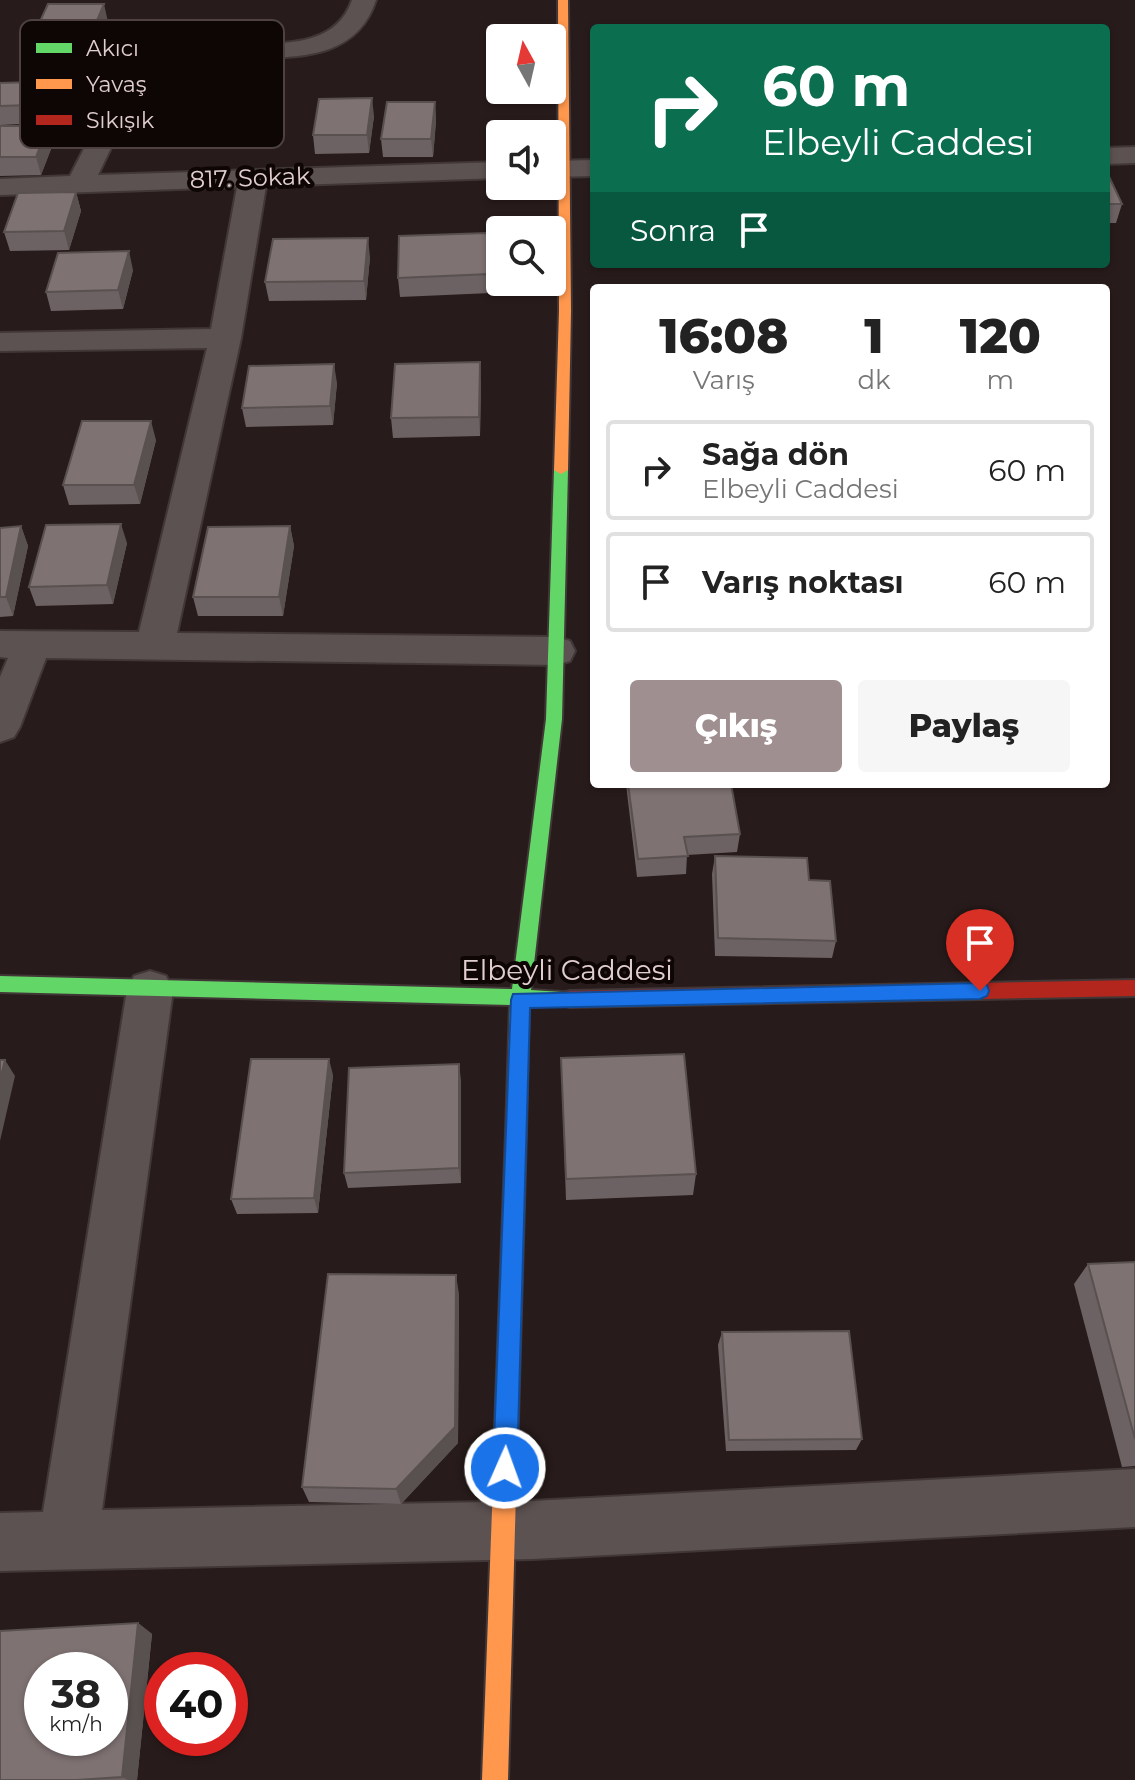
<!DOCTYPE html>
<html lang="tr">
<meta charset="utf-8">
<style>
:root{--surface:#fff;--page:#f6f6f6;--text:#222;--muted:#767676;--line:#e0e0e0;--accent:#a08f90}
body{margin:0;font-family:Montserrat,sans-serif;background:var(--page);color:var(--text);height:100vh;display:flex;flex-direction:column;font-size:30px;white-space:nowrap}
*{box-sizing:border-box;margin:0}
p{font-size:26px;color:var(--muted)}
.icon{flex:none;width:44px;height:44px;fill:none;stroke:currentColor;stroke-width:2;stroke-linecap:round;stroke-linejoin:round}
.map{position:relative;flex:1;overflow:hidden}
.sheet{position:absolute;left:590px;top:284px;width:520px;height:504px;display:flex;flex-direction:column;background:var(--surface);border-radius:8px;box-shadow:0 2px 6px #0004}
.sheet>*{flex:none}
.hud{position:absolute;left:590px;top:24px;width:520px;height:244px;border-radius:8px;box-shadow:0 2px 6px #0004;background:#0b6e4f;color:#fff;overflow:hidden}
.needle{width:52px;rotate:352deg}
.tools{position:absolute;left:486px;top:24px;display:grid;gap:16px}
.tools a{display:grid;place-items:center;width:80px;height:80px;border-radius:8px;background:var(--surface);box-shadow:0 2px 6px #0004;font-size:40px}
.speed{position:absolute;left:24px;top:1652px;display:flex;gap:16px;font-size:40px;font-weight:700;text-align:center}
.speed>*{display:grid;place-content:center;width:104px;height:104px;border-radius:50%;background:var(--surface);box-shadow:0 2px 6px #0004;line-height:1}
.speed small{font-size:20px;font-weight:400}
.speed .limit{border:12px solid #d22;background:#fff;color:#111}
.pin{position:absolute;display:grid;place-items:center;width:68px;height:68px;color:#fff;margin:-82px -34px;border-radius:50% 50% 50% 0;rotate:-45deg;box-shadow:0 0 8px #0007}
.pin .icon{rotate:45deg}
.me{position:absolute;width:88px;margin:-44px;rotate:2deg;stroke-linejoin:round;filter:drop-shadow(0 0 6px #0008)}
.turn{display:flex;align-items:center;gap:28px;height:168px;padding:0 40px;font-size:36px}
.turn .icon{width:104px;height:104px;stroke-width:2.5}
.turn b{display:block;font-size:56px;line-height:68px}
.then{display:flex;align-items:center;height:76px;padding:0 40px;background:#0003;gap:16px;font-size:30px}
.eta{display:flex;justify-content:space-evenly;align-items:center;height:136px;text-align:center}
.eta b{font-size:48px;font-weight:800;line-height:56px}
.cta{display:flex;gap:16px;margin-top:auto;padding:16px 40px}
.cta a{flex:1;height:92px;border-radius:8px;background:var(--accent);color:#fff;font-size:32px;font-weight:800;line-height:92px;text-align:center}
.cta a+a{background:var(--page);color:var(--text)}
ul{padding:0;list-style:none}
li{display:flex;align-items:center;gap:24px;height:100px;margin:0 16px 12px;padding:0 24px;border:4px solid var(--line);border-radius:8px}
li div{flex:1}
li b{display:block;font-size:30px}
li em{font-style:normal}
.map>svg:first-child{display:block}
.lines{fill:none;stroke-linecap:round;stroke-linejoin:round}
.street-casing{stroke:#423737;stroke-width:4}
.fast-casing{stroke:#423737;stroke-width:4}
.slow-casing{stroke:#423737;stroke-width:4}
.jam-casing{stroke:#423737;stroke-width:4}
.street{fill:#5d5252;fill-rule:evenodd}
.fast{fill:#63d668;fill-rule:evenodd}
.slow{fill:#ff974d;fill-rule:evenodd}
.jam{fill:#b3261e;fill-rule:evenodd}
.wall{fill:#6d6263}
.shaded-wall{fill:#595050}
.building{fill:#7f7273;stroke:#595050;stroke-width:2;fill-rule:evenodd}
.route{fill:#1a73e8;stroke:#114b97;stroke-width:2}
.labels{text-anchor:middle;stroke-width:8;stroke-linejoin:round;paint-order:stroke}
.far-street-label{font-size:24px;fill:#e1cecf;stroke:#0e0505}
.street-label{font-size:28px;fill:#e1cecf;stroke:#0e0505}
.key{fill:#0e0505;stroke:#4d4142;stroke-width:2}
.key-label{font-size:22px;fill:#e1cecf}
</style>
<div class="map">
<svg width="1135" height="1780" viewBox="0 0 1135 1780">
<rect width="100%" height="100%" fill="#281b1b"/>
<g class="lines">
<g class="street-casing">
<path id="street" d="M 352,0 L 376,0 C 354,68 280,55 222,60 C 196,63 169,69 144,79 L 98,175 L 500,162 L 500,178 L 266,186 L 241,338 L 177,633 L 556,637 L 570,641 L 575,651 L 570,661 L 556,665 L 46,658 L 20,727 L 14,737 L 0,742 L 0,677 L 8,658 L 0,657 L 0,631 L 139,632 L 207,348 L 0,351 L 0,333 L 211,329 L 237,187 L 0,195 L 0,179 L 70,176 L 125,69 C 154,57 185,50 215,46 C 263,40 333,56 352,0 Z
M 1135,147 L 1135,163 L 1106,164 L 1106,148 Z
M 594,160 L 594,176 L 552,177 L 552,161 Z
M 150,971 L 166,976 L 173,990 L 102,1510 L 532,1501 L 1135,1469 L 1135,1527 L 532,1559 L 0,1571 L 0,1513 L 43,1512 L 127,990 L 134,976 Z"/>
</g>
<g class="fast-casing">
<path id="fast" d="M 561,466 L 568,470 L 562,719 L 531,990 L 577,993 L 580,999 L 577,1005 L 529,1006 L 526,1132 L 523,1138 L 516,1141 L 509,1138 L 506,1132 L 510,1005 L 0,992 L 0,976 L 512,989 L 546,719 L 554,470 Z"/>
</g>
<g class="slow-casing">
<path id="slow" d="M 558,0 L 568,0 L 571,311 L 568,470 L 561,474 L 554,470 L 559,311 Z
M 516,1123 L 523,1126 L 526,1132 L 508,1780 L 482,1780 L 506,1132 L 509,1126 Z"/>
</g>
<g class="jam-casing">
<path id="jam" d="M 1135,980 L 1135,996 L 570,1007 L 563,1005 L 560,999 L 563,993 L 570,991 Z"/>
</g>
<use href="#street" class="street"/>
<use href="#fast" class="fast"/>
<use href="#slow" class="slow"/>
<use href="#jam" class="jam"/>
</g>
<path class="wall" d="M 108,22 L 97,48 L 41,48 L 36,30 Z
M 0,83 L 72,99 L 65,122 L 0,125 Z
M 435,102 L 436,121 L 433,157 L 383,157 L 381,139 Z
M 374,116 L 369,153 L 315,154 L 313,135 Z
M 243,122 L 236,145 L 194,144 L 192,135 Z
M 0,126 L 53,144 L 41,175 L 0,176 Z
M 1106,170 L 1122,204 L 1116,223 L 1106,223 Z
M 76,192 L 81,211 L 69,250 L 10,251 L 4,232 Z
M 487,233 L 491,293 L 400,297 L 398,278 Z
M 370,257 L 366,300 L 269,301 L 265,282 Z
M 133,270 L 123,309 L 51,311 L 46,292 Z
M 481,382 L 480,436 L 393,438 L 391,418 Z
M 337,383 L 333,425 L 246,427 L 242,408 Z
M 156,440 L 140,504 L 69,505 L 63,485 Z
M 21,526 L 28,546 L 13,616 L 0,617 L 0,528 Z
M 290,526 L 294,546 L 283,616 L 198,616 L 193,597 Z
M 127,543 L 113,604 L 36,606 L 29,587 Z
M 626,784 L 731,784 L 740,834 L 737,852 L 687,855 L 686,874 L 637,877 Z
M 715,856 L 809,880 L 836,941 L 832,958 L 715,956 L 712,874 Z
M 561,1058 L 696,1174 L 693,1195 L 566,1200 Z
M 333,1075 L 318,1213 L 237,1214 L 231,1199 Z
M 461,1080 L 461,1183 L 348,1188 L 344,1173 Z
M 1135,1262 L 1135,1466 L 1122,1467 L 1074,1284 L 1088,1264 Z
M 459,1294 L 458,1443 L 401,1504 L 309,1502 L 302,1487 Z
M 722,1332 L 862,1439 L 856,1450 L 726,1451 L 718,1345 Z
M 138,1623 L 152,1634 L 137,1780 L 0,1780 Z"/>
<path class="shaded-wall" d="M 104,4 L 108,22 L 97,48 L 93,30 Z
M 67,81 L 72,99 L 65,122 L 60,104 Z
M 372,98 L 374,116 L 369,153 L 367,135 Z
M 435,102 L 436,121 L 433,157 L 431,139 Z
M 242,112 L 243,122 L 236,145 L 234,135 Z
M 48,126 L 53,144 L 41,175 L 36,157 Z
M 76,192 L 81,211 L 69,250 L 64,231 Z
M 368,238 L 370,257 L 366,300 L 364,281 Z
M 129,251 L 133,270 L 123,309 L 118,290 Z
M 480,362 L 481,382 L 480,436 L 479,417 Z
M 334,364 L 337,383 L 333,425 L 330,406 Z
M 151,421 L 156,440 L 140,504 L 134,485 Z
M 121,524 L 127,543 L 113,604 L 107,585 Z
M 21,526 L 28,546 L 13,616 L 6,597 Z
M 290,526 L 294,546 L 283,616 L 279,597 Z
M 329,1059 L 333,1075 L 318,1213 L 314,1198 Z
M 5,1060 L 15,1076 L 0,1141 L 0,1080 Z
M 459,1064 L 461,1080 L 461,1183 L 459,1168 Z
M 456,1275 L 459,1294 L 458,1443 L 401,1504 L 396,1489 Z
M 138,1623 L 152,1634 L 137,1780 L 128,1780 L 122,1777 Z"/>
<path class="building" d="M 48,4 L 104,4 L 93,30 L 36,30 Z
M 67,81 L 60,104 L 0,106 L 0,83 Z
M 372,98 L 367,135 L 313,135 L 319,99 Z
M 387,102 L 435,102 L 431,139 L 381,139 Z
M 0,126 L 48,126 L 36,157 L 0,157 Z
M 1106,170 L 1122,204 L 1106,204 Z
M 76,192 L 64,231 L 4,232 L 18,193 Z
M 487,233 L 490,274 L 398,278 L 399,236 Z
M 368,238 L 364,281 L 265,282 L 273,239 Z
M 129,251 L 118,290 L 46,292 L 58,253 Z
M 480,362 L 479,417 L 391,418 L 395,364 Z
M 334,364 L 330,406 L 242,408 L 249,366 Z
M 82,421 L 151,421 L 134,485 L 63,485 Z
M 121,524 L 107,585 L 29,587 L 46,525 Z
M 21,526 L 6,597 L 0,597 L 0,528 Z
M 290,526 L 279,597 L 193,597 L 208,527 Z
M 628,784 L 731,784 L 740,834 L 684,837 L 688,856 L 638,859 Z
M 715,856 L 807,858 L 809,880 L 830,881 L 836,941 L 718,938 Z
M 684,1054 L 696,1174 L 566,1179 L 561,1058 Z
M 251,1059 L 329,1059 L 314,1198 L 231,1199 Z
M 0,1060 L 5,1060 L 0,1080 Z
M 459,1064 L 459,1168 L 344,1173 L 349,1068 Z
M 1135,1262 L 1135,1439 L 1088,1264 Z
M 328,1274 L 456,1275 L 455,1427 L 396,1489 L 302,1487 Z
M 849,1331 L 862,1439 L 729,1440 L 722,1332 Z
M 138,1623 L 122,1777 L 77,1780 L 0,1780 L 0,1631 ZM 42,1670 L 110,1670 L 110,1738 L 42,1738 Z"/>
<path class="route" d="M 980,983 L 987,985 L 989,991 L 987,996 L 980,999 L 530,1008 L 517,1468 L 513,1477 L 505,1480 L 497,1477 L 493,1468 L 511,1000 L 513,994 Z"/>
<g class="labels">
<g class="far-street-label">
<text transform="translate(250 178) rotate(-2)" y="8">817. Sokak</text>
</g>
<g class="street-label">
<text x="567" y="980">Elbeyli Caddesi</text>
</g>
</g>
<rect x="20" y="20" width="264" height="128" rx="12" class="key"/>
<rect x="36" y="43" width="36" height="10" fill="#63d668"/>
<rect x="36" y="79" width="36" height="10" fill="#ff974d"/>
<rect x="36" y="115" width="36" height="10" fill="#b3261e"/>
<g class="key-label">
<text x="86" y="56">Akıcı</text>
<text x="86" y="92">Yavaş</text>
<text x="86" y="128">Sıkışık</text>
</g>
</svg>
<div class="tools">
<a><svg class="needle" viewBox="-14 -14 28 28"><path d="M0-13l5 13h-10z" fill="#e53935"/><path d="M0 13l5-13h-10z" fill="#767676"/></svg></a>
<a><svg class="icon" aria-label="sound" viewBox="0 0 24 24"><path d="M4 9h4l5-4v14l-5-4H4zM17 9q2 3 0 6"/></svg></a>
<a><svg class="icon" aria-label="search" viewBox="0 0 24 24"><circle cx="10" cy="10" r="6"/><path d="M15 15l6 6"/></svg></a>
</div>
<div class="speed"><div>38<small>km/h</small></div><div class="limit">40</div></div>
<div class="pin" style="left:980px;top:991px;background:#d93025"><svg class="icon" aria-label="arrive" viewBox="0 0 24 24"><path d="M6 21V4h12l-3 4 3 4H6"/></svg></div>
<svg class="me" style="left:505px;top:1468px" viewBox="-20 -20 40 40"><circle r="17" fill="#1a73e8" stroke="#fff" stroke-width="3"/><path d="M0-11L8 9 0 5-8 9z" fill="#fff"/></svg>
<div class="hud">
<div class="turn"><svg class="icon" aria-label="right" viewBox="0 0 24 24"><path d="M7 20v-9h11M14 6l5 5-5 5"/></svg><div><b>60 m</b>Elbeyli Caddesi</div></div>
<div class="then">Sonra<svg class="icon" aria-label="arrive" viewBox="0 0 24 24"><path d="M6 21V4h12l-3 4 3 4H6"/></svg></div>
</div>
<section class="sheet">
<div class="eta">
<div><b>16:08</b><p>Varış</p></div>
<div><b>1</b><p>dk</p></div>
<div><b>120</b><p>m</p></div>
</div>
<ul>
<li><svg class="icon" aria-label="right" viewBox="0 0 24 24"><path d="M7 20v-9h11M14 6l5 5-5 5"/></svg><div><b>Sağa dön</b><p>Elbeyli Caddesi</p></div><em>60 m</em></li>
<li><svg class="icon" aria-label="arrive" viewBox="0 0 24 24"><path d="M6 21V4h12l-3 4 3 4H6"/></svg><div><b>Varış noktası</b></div><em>60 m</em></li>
</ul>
<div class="cta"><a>Çıkış</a><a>Paylaş</a></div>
</section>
</div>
